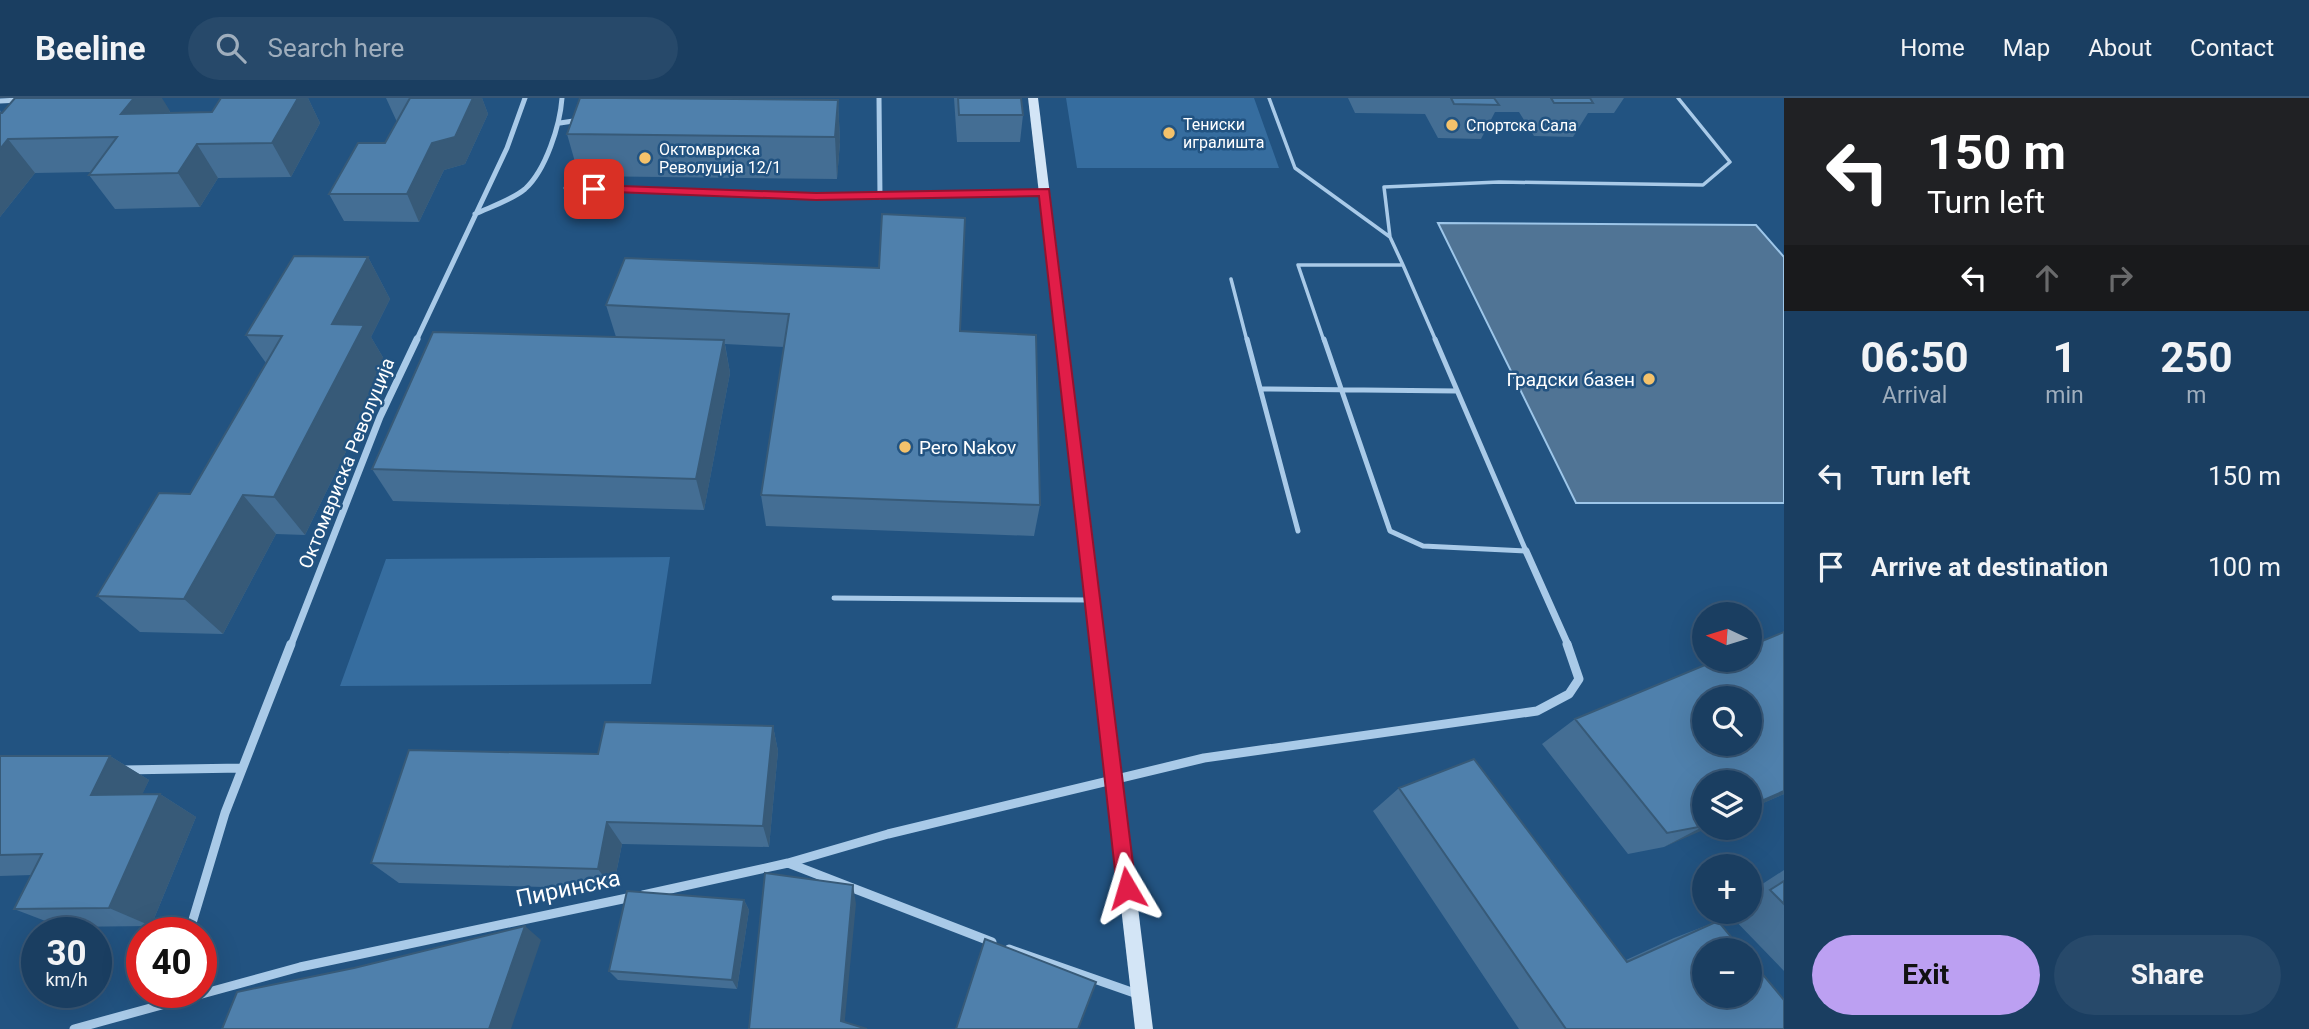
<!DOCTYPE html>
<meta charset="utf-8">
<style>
:root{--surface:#1a3e61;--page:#27496a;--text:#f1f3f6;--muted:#9faebd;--line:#385776;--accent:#bca0f2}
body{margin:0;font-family:Roboto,sans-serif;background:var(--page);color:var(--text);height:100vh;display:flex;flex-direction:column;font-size:26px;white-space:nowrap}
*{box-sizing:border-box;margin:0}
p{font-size:23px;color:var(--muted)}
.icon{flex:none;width:38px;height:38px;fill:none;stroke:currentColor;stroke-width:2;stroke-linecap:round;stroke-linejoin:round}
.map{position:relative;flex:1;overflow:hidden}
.details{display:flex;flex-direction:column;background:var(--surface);width:525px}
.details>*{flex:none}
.guide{background:#202124;color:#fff;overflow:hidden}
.needle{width:46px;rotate:274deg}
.fabs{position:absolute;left:1692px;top:504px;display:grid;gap:14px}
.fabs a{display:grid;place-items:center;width:70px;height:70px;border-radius:50%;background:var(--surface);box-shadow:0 7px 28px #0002,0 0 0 2px var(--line);font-size:35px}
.speed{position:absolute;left:21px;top:819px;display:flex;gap:14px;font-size:35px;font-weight:700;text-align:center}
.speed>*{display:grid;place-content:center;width:91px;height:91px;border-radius:50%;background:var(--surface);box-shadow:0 7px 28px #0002,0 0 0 2px var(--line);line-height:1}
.speed small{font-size:18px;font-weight:400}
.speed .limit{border:10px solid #d22;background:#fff;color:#111}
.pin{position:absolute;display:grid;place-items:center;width:60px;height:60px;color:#fff;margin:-30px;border-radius:14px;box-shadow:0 4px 10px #0006}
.me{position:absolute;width:77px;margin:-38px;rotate:353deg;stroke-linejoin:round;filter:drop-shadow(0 0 5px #0008)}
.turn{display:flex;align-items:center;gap:24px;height:147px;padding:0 28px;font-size:32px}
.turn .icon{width:91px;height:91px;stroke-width:2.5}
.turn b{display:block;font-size:49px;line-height:60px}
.lanes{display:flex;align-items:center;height:66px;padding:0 28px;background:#0003;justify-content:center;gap:35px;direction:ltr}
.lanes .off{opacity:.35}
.eta{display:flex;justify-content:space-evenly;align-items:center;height:119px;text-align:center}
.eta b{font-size:42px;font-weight:700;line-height:49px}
.action{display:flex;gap:14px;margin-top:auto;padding:14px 28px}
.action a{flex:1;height:80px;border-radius:42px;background:var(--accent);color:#111;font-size:28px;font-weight:700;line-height:80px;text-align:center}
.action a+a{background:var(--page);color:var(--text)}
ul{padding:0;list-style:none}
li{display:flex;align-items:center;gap:21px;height:91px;padding:0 28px}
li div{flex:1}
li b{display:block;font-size:26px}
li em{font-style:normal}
header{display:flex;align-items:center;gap:42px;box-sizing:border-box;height:98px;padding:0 35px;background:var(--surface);border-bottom:2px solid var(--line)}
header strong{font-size:33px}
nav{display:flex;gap:38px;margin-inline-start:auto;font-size:24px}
.search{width:490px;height:63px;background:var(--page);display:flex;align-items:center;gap:18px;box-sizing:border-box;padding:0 24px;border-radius:38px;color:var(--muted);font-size:26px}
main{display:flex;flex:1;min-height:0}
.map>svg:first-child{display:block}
.green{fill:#366d9f}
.water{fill:#507495;stroke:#9dc6e9;stroke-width:2}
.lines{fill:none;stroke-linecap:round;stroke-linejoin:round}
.lane-far1{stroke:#a9cae8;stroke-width:3.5}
.lane{stroke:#a9cae8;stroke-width:5}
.street-far2{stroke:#a9cae8;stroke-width:5}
.street-far1{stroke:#a9cae8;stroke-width:7}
.street{stroke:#a9cae8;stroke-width:9}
.secondary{fill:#d3e5f6;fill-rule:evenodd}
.wall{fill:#446e94}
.shaded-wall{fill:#375a78}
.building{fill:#4f80ac;stroke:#375a78;stroke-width:2;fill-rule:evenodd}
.route{fill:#e11d48;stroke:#92132f;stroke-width:2}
.poi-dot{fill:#f4c26b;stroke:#225381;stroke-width:2.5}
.labels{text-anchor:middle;stroke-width:5;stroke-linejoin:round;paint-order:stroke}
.far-poi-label{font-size:16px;fill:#fff;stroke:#225381;text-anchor:start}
.poi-label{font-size:19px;fill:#fff;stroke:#225381;text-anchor:end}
.street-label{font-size:19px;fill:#fff;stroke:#225381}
.near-street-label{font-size:23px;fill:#fff;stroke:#225381}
</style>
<header>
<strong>Beeline</strong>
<div class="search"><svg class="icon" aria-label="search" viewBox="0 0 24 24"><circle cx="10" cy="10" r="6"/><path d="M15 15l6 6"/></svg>Search here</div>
<nav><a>Home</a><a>Map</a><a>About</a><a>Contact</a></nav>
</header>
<main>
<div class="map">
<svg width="1784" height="931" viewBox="0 0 1784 931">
<rect width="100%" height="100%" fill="#225381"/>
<path class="green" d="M 1066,0 L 1254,0 L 1279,70 L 1077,70 Z
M 670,459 L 651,586 L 340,588 L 386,461 Z"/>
<path class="water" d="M 1438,125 L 1756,127 L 1784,159 L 1784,405 L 1576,405 Z"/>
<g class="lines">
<path class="lane-far1" d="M 1269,0 L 1295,70 L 1390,139
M 1403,167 L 1436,243
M 1403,167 L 1390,139 L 1384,89 L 1499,84 L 1703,87 L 1730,64 L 1678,0
M 1231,181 L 1247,243
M 1324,243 L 1298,167 L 1403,167"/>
<path class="lane" d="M 1247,241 L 1298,433
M 1324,241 L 1390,433 L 1423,448 L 1526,453 L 1435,241
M 1262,291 L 1457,293
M 834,500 L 1090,502"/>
<path class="street-far2" d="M 879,0 L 880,99
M 0,3 L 20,2
M 560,25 L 580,22
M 566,90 L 816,99 L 1044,94
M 475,116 C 490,109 512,102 525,91 C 546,72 560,27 562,0
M 416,243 L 507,50 L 525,0"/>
<path class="street-far1" d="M 1526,453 L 1568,547
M 291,547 L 380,319 L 417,241"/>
<path class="street" d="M 123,672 L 242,670
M 788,765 L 992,844
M 643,797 L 788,765 L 888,736 L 1204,660 L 1537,613 L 1569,596 L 1579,581 L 1567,546
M 189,835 L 225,715 L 291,546
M 1009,851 L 1140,897
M 168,906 L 171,894
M 74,931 L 300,869 L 632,799"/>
<path class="secondary" d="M 1028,0 L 1038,0 L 1153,931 L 1135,931 Z"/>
</g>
<path class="wall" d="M 221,0 L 308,0 L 320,25 L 291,79 L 218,80 L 200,109 L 115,111 L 89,77 L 92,74 L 35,75 L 0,119 L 0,12 L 1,14 L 0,15 L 170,13 L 169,15 L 212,14 Z
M 386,0 L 482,0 L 488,16 L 465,66 L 444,72 L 419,124 L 344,123 L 329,96 L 385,45 L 397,24 Z
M 954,0 L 1021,0 L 1023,17 L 1020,44 L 957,44 Z
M 1348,0 L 1624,0 L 1614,15 L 1588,15 L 1573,39 L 1534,38 L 1519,14 L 1495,14 L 1481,41 L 1438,40 L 1425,16 L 1355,15 Z
M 838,2 L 840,44 L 837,81 L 579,78 L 567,36 Z
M 368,159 L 390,201 L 371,239 L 388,268 L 305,437 L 276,436 L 223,536 L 140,534 L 97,498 L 190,396 L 266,265 L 246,237 Z
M 625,160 L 960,233 L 1040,407 L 1034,438 L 766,428 L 761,397 L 784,249 L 725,246 L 730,275 L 704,412 L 393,403 L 372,371 L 616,239 L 606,207 Z
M 1784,534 L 1784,696 L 1704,730 L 1664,749 L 1628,756 L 1542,646 L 1575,621 Z
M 773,628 L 778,653 L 769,749 L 622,746 L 613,791 L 399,785 L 371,765 L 598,656 Z
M 0,658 L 110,658 L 149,682 L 142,696 L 160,696 L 196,719 L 151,828 L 61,829 L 14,811 L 32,777 L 0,778 Z
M 1399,690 L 1626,862 L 1674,840 L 1718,823 L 1784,931 L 1519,931 L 1373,713 Z
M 1784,772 L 1784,873 L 1727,814 L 1750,814 L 1750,794 Z
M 744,802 L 749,812 L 737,891 L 618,882 L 609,873 Z"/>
<path class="shaded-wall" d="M 134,0 L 162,0 L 170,13 L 144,50 L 121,16 Z
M 298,0 L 308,0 L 320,25 L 291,79 L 272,45 Z
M 473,0 L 482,0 L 488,16 L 465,66 L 444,72 L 419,124 L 407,96 L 432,45 Z
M 838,2 L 840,44 L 837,81 L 835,39 Z
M 8,41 L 35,75 L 0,119 L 0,51 Z
M 197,46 L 218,80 L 200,109 L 178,75 Z
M 368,159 L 390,201 L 371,239 L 388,268 L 305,437 L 274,399 L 332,226 Z
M 724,242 L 730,275 L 704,412 L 696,381 Z
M 243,397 L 276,436 L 223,536 L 184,501 Z
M 773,628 L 778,653 L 769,749 L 763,728 Z
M 110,658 L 149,682 L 132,719 L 91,697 Z
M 1784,693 L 1784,696 L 1750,711 L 1750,708 Z
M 160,696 L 196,719 L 151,828 L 109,810 Z
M 607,724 L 622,746 L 613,791 L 598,771 Z
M 1704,728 L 1704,730 L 1708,730 L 1664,749 Z
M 853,787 L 856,806 L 844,931 L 841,923 Z
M 744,802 L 749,812 L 737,891 L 732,882 Z
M 525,828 L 541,842 L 511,931 L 489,931 Z"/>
<path class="building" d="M 15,0 L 134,0 L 121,16 L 212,14 L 221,0 L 298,0 L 272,45 L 197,46 L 178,75 L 89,77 L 117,39 L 8,41 L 0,51 L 0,15 L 2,15 Z
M 410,0 L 473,0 L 455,39 L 432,45 L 407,96 L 329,96 L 358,45 L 385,45 Z
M 580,0 L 616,0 L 838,2 L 835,39 L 567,36 Z
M 958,0 L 1021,0 L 1023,17 L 959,17 Z
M 1451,0 L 1494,0 L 1499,7 L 1454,6 Z
M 1551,0 L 1590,0 L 1593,5 L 1554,5 Z
M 882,116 L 965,120 L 960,233 L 1036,237 L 1040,407 L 761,397 L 789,216 L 606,207 L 625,160 L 879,170 Z
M 294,158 L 368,159 L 332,226 L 364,227 L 274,399 L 243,397 L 184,501 L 97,498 L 159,395 L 190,396 L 282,238 L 246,237 Z
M 433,234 L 724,242 L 696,381 L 372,371 Z
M 1784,534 L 1784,693 L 1750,708 L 1750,684 L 1704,684 L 1704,728 L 1667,735 L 1575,621 L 1717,562 L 1750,562 L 1750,548 ZM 1704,600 L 1750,600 L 1750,646 L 1704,646 Z
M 605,624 L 773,628 L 763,728 L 607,724 L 598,771 L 371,765 L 409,652 L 598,656 Z
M 0,658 L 110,658 L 91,697 L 160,696 L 109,810 L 14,811 L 42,756 L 0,757 Z
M 1474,661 L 1627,864 L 1718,823 L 1742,852 L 1704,852 L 1704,898 L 1750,898 L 1750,861 L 1784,902 L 1784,931 L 1566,931 L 1399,690 Z
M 765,775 L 853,787 L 841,923 L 867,931 L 749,931 Z
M 1784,783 L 1784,806 L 1770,792 Z
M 627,793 L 744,802 L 732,882 L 609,873 Z
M 525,828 L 489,931 L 222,931 L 237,894 L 354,870 Z
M 985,841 L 1096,884 L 1078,931 L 956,931 Z"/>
<path class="route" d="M 594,87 L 816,95 L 1049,91 L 1136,790 L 1134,797 L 1127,800 L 1120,797 L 1117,790 L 1039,98 L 816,102 L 590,93 L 588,91 Z"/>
<g class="poi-dot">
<circle cx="1452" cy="27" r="7"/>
<circle cx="1169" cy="35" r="7"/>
<circle cx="645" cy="60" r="7"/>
<circle cx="1649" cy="281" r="7"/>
<circle cx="905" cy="349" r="7"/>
</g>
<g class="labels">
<g class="far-poi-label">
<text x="1183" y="32">Тениски<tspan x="1183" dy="18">игралишта</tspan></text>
<text x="1466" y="33">Спортска Сала</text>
<text x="659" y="57">Октомвриска<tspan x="659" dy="18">Револуција 12/1</tspan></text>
</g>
<g class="poi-label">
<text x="1635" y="288">Градски базен</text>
<text x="919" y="356" text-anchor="start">Pero Nakov</text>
</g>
<g class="street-label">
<text transform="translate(346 365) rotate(-68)" y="7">Октомвриска Револуција</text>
</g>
<g class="near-street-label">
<text transform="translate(568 790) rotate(-12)" y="8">Пиринска</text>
</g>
</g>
</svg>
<div class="fabs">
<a><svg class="needle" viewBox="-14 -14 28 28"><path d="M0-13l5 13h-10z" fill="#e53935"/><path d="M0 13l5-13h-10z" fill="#9faebd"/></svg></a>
<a><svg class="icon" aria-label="search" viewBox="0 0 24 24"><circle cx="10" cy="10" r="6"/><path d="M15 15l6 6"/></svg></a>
<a><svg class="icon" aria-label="layers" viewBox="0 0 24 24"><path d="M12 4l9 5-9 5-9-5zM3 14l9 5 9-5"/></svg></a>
<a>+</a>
<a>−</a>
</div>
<div class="speed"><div>30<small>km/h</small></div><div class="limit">40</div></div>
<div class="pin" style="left:594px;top:91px;background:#d93025"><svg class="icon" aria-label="arrive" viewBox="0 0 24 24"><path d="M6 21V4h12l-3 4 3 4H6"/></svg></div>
<svg class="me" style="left:1127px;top:790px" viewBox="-20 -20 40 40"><path d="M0-17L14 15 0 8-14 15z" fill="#e11d48" stroke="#fff" stroke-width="4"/></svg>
</div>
<section class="details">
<div class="guide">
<div class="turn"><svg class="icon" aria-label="left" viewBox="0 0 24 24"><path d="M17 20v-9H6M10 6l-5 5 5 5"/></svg><div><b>150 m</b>Turn left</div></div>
<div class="lanes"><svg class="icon" aria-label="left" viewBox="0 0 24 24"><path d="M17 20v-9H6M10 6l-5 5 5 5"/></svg><svg class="icon off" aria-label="ahead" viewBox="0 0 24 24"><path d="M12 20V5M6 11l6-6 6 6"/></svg><svg class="icon off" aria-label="right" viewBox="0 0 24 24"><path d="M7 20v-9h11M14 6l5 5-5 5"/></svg></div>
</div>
<div class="eta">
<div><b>06:50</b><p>Arrival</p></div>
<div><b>1</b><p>min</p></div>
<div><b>250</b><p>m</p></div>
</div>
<ul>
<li><svg class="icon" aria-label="left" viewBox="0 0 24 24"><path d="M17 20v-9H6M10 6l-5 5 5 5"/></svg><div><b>Turn left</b></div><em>150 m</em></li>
<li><svg class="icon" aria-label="arrive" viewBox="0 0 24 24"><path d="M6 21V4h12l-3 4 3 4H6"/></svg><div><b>Arrive at destination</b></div><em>100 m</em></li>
</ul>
<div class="action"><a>Exit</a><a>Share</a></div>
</section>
</main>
